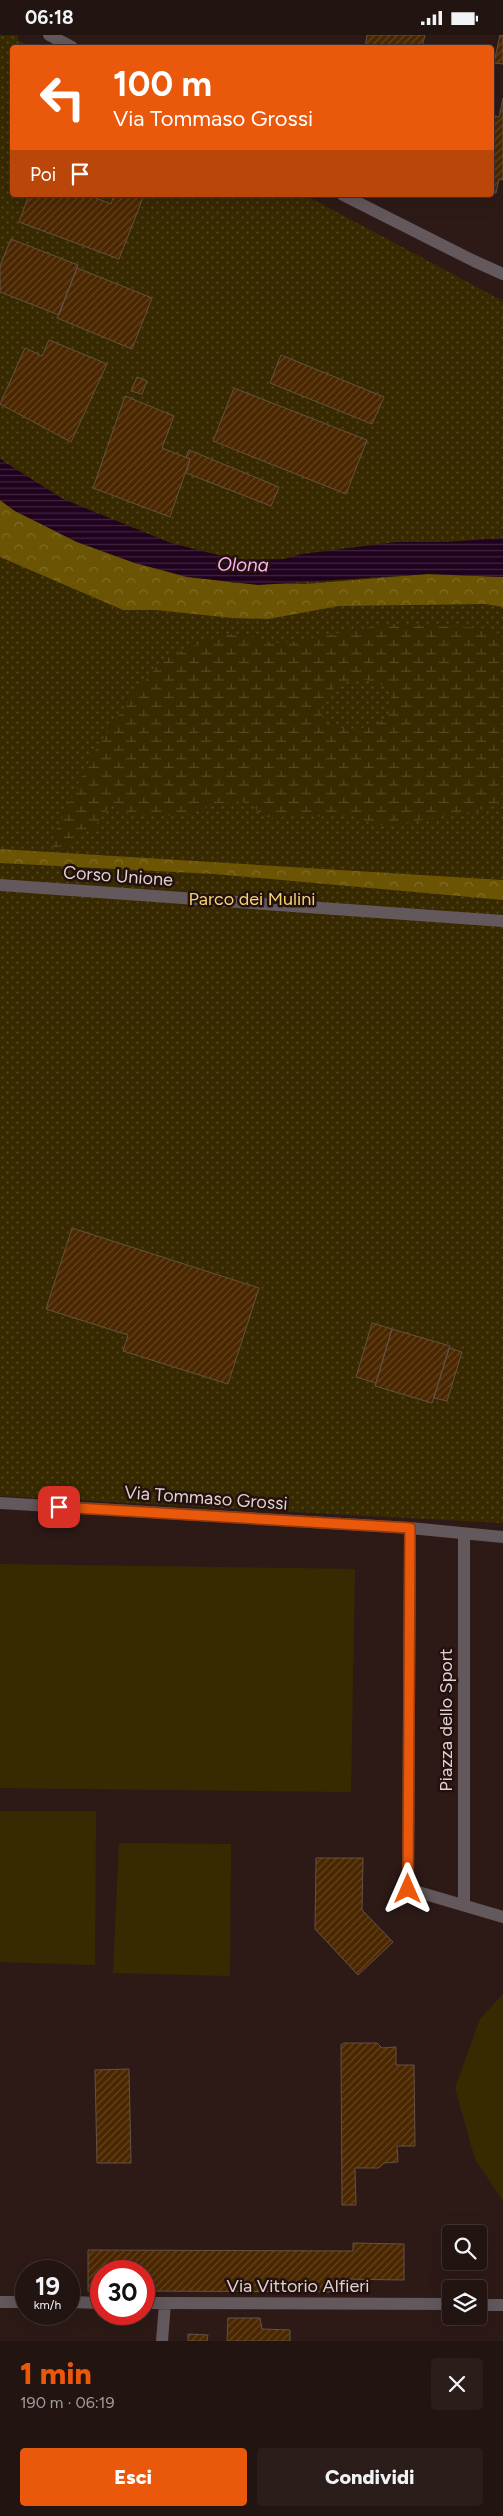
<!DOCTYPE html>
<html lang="it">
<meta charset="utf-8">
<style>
:root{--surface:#221411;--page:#2a1d1a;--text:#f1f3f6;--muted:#a29e9f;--line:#3f3331;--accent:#ea580c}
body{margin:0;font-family:Figtree,sans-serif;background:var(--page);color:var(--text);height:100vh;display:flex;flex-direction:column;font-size:19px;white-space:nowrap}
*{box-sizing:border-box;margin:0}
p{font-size:16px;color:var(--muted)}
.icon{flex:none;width:28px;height:28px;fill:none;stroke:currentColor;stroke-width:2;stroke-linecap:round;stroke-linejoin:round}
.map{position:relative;height:2306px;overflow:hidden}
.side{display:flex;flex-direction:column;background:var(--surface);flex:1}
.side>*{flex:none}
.guide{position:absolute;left:10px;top:10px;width:484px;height:152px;border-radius:5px;box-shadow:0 5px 20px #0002,0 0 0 1px var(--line);background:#ea580c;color:#fff;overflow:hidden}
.tools{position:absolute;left:442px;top:2190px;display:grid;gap:10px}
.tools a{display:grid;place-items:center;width:45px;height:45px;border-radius:5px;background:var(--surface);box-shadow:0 5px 20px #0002,0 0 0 1px var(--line);font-size:25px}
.speed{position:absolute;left:15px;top:2225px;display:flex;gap:10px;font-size:25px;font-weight:700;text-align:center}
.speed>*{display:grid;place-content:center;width:65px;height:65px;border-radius:50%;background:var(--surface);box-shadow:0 5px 20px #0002,0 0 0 1px var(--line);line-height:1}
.speed small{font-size:12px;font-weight:400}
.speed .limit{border:8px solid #d22;background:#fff;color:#111}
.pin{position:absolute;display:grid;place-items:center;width:42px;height:42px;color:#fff;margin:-21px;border-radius:10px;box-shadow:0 2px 8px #0006}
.me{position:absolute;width:55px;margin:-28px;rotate:0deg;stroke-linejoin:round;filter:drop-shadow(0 0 4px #0008)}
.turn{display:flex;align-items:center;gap:18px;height:105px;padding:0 20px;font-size:22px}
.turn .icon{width:65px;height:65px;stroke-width:2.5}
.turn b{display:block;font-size:35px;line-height:42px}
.then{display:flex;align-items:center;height:48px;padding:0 20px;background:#0003;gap:10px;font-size:19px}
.round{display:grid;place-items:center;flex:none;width:52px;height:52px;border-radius:5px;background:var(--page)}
.headline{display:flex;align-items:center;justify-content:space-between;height:85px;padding:0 20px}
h1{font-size:30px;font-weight:800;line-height:38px;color:var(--accent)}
.primary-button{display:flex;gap:10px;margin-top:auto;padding:10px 20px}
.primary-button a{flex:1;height:58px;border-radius:5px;background:var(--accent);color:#fff;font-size:20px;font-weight:800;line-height:58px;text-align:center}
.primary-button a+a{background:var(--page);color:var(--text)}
.status{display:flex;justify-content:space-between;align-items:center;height:35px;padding:0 25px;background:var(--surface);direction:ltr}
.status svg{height:14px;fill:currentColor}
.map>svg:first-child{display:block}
.green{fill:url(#green-dots)}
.forest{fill:url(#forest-crowns)}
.wetland{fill:url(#wetland-marsh);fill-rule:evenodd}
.pitch{fill:#382a00}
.water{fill:url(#water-rules)}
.building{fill:url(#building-hatch);stroke:#635244}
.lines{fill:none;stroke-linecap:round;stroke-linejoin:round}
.minor{stroke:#63585b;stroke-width:12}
.route-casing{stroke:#983908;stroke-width:12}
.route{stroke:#ea580c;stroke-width:9}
.labels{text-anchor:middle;stroke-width:5;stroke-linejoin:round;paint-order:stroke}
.street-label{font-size:18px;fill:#dfd1cf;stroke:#23110e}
.park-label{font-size:18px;fill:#f4d272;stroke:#23110e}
.water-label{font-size:19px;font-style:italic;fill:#fdb1f3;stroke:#23110e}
</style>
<div class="status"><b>06:18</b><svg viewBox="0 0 49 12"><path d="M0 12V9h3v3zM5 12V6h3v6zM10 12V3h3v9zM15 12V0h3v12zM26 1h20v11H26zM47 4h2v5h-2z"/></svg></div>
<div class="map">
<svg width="503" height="2306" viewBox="0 0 503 2306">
<defs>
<pattern id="green-dots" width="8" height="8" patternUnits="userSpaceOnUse" patternTransform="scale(1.25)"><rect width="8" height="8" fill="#382a00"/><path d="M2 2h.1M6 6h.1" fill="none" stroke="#544824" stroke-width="1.8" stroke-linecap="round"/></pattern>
<pattern id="forest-crowns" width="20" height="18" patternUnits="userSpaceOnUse" patternTransform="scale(1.25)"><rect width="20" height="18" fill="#6b5403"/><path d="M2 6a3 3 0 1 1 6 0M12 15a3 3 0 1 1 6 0" fill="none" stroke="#806c27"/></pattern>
<pattern id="wetland-marsh" width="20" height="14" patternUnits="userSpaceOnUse" patternTransform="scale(1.25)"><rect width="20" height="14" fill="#382a00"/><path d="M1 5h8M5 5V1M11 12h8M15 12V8" fill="none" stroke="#544824"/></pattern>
<pattern id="water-rules" width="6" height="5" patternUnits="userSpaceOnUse" patternTransform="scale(1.25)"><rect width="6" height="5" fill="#20011e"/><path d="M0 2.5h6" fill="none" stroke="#40253e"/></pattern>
<pattern id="building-hatch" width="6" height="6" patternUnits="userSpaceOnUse" patternTransform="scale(1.25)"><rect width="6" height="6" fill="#4b2700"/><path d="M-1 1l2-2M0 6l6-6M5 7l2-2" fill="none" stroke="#644524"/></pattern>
</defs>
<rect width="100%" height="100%" fill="#2d1a17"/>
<path class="green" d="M 0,0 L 18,0 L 18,5 L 32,12 L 12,12 L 12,160 L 305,160 L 503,266 L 503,1488 L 0,1461 Z"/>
<path class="forest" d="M 0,465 L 15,476 L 77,507 L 135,528 L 234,548 L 306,549 L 428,539 L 503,542 L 503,572 L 485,569 L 339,571 L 268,584 L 232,583 L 156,575 L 123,575 L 0,522 Z
M 0,814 L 503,845 L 503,865 L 214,839 L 0,828 Z"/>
<path class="wetland" d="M 389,589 L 480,593 L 494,595 L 503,603 L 503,764 L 476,777 L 456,778 L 392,791 L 373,789 L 353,781 L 335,780 L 315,782 L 301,779 L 271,783 L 261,780 L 253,771 L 241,766 L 212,771 L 179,781 L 131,780 L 115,771 L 110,771 L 93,794 L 82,798 L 69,814 L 53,813 L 53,802 L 91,722 L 112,690 L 129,665 L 157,632 L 171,620 L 223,599 L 247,600 L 273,608 L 290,607 ZM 363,644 L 387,652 C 416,705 299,706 325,664 C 334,648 346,646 363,644 Z"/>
<path class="pitch" d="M 0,1529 L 355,1534 L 351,1757 L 0,1753 Z
M 0,1776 L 96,1776 L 95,1930 L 0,1927 Z
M 119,1808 L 231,1809 L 230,1941 L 113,1938 Z
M 503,1959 L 503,2166 L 475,2124 L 455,2053 L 480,1984 Z"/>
<path class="water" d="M 0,424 L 63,464 L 80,471 L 171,508 L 226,522 L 243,525 L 284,524 L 302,519 L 396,507 L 445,507 L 503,503 L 503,542 L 428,539 L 258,550 L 187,542 L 135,528 L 77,507 L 15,476 L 0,465 Z"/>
<path class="building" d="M 367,0 L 425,0 L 422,12 L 365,12 Z
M 500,0 L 503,0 L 503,29 L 494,28 Z
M 503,63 L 503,145 L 499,144 L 496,158 L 491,157 L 491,80 L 499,82 Z
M 29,160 L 88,160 L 111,169 L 114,160 L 144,160 L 119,224 L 19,187 Z
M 11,204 L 78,230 L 59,280 L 0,257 L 0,231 Z
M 77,233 L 152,263 L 132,314 L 57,283 Z
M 49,305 L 107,329 L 71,407 L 0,369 L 25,313 L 42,321 Z
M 281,320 L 384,362 L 372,389 L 270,348 Z
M 137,342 L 147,346 L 142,359 L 131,356 Z
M 234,353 L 367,405 L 346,459 L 213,406 Z
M 125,361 L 174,381 L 162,413 L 190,424 L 170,482 L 93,453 Z
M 189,415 L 279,452 L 271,471 L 186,438 L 190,424 L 186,422 Z
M 72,1193 L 259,1253 L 228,1349 L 123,1316 L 128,1300 L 46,1274 Z
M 372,1288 L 392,1294 L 376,1348 L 356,1342 Z
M 392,1294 L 450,1311 L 432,1368 L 375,1351 Z
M 449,1313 L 462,1317 L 447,1366 L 434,1363 Z
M 316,1823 L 363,1823 L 362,1875 L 393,1907 L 358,1940 L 315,1894 Z
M 344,2008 L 377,2008 L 382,2013 L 396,2012 L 396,2030 L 414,2030 L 415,2111 L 397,2111 L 398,2127 L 384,2128 L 379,2133 L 355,2133 L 356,2170 L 342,2170 L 341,2010 Z
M 129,2034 L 131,2128 L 97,2128 L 95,2035 Z
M 353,2208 L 404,2209 L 404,2245 L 339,2244 L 339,2257 L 144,2256 L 144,2236 L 101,2236 L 101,2256 L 88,2256 L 88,2215 L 353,2216 Z
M 228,2283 L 260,2283 L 262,2294 L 290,2295 L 290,2306 L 227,2306 Z
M 188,2299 L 208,2300 L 207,2306 L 188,2306 Z"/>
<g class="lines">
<path class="minor" d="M 49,0 L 72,12
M 343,160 L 474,226 L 503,239
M 0,850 L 503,886
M 0,1468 L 410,1493 L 503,1502
M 410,1493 L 408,1854 L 503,1882
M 464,1499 L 464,1870
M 0,2267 L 26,2267
M 69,2267 L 101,2268
M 144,2268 L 451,2269
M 479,2270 L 503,2270
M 162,2306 L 165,2268"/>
</g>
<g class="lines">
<g class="route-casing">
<path id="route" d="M 59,1472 L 410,1493 L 408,1854"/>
</g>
<use href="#route" class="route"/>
</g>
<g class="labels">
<g class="street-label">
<text transform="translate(118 841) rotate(4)" y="6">Corso Unione</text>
<text transform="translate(206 1463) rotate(4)" y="6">Via Tommaso Grossi</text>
<text transform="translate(446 1685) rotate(-90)" y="6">Piazza dello Sport</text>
<text x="298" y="2257">Via Vittorio Alfieri</text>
</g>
<g class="park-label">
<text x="252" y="870">Parco dei Mulini</text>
</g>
<g class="water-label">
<text transform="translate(243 529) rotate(1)" y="7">Olona</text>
</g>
</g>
</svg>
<div class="tools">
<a><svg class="icon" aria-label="search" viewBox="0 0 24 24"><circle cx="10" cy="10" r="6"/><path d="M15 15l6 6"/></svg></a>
<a><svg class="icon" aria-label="layers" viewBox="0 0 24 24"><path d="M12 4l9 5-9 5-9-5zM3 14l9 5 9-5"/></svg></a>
</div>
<div class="speed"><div>19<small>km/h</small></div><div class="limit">30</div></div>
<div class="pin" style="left:59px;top:1472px;background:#d93025"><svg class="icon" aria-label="arrive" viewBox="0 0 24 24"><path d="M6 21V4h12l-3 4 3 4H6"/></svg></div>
<svg class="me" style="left:408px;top:1854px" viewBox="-20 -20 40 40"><path d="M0-17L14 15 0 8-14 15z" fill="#ea580c" stroke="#fff" stroke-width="4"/></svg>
<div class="guide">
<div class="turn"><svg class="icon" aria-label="left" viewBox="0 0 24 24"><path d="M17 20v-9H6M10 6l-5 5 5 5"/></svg><div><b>100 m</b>Via Tommaso Grossi</div></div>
<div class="then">Poi<svg class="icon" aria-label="arrive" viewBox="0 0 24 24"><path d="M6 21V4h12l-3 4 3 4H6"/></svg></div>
</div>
</div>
<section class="side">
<div class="headline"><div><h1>1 min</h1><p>190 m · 06:19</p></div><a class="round"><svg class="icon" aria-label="close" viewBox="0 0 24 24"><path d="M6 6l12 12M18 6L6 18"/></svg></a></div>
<div class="primary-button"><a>Esci</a><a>Condividi</a></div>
</section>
